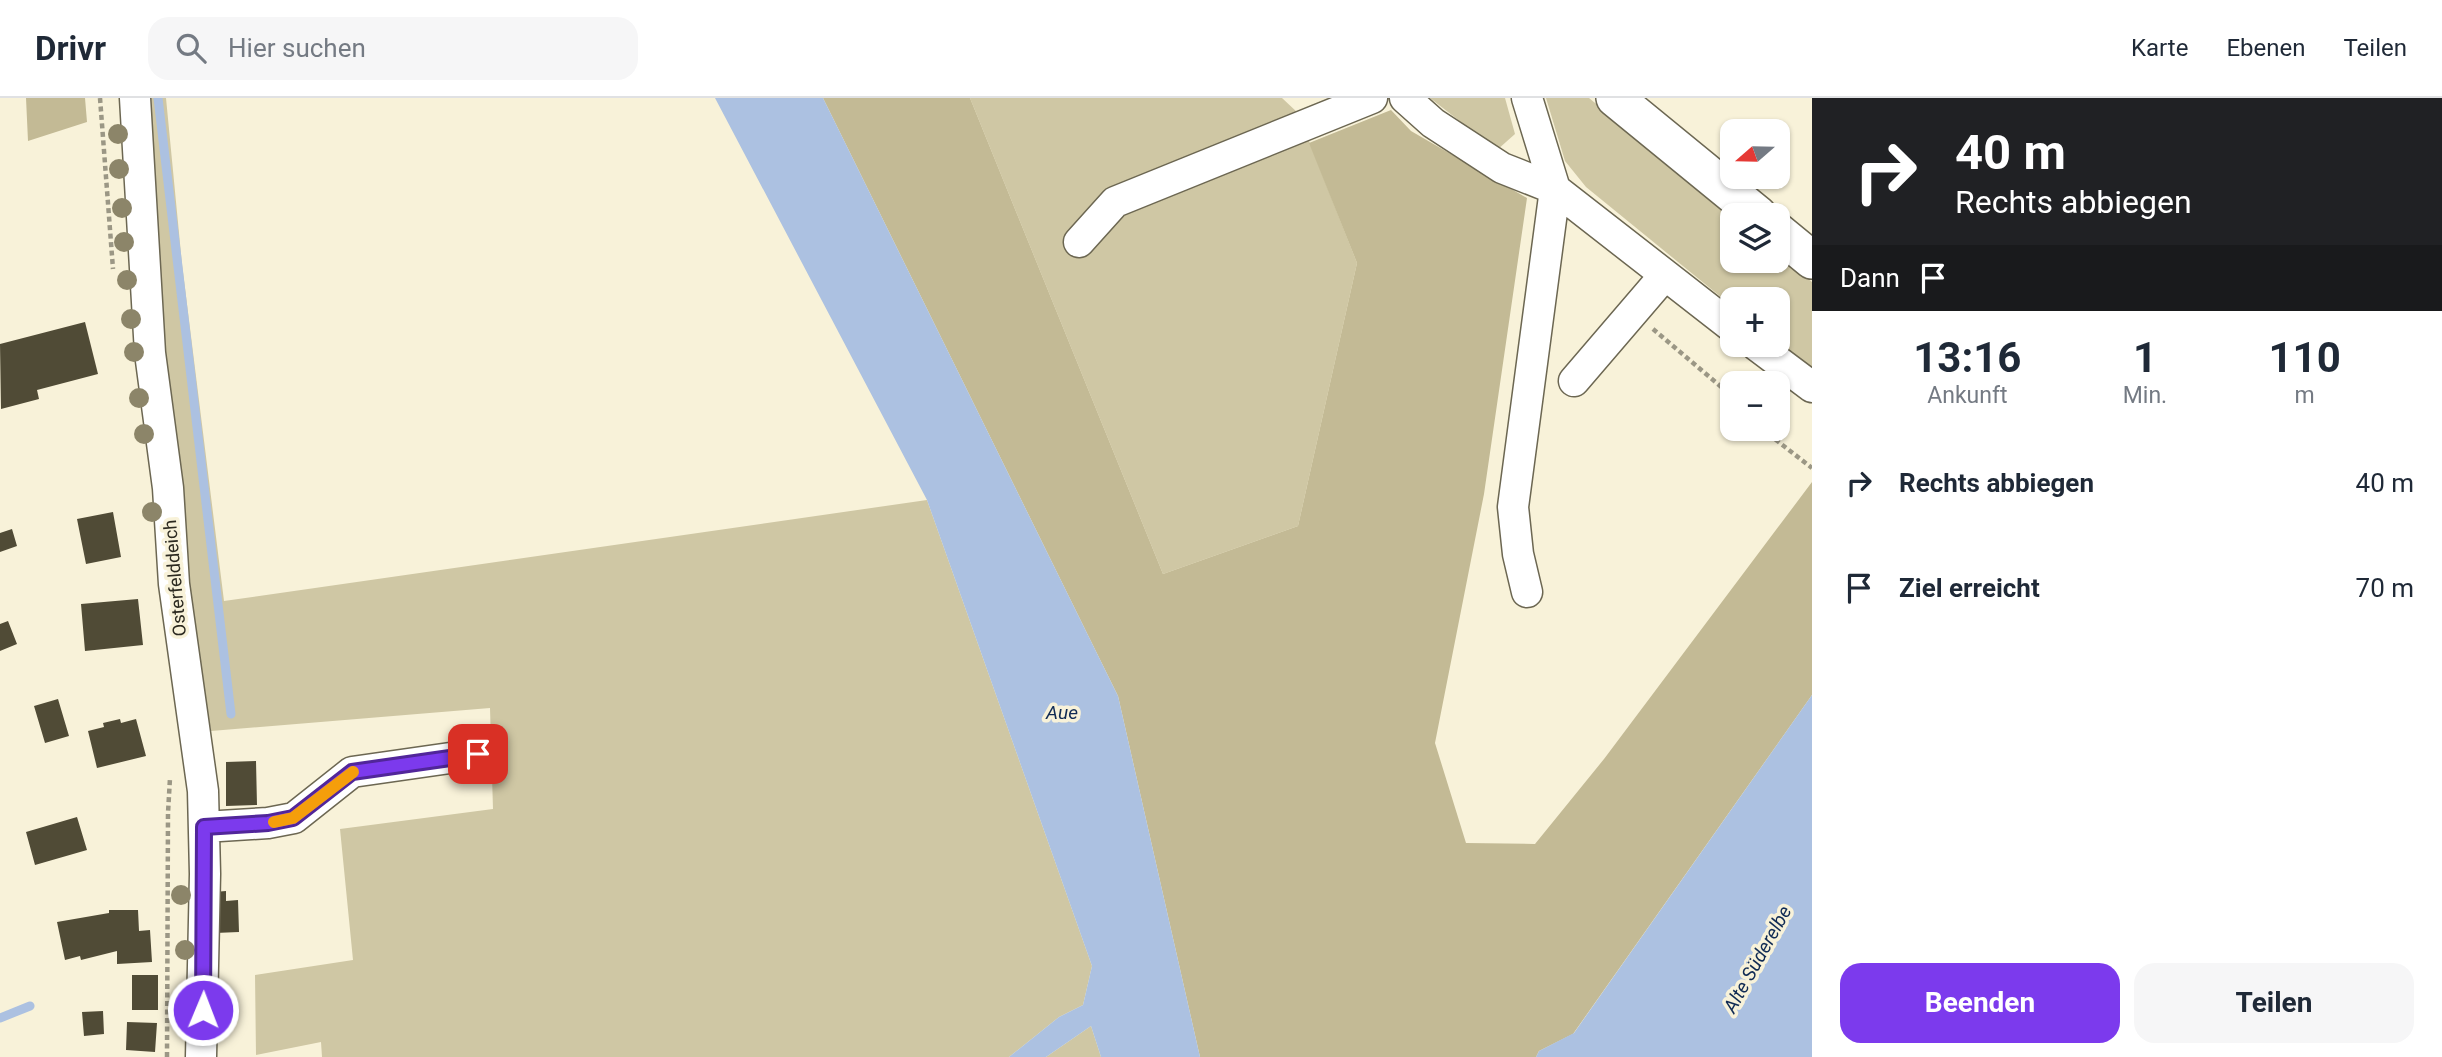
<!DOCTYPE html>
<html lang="de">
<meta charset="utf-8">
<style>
:root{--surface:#fff;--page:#f6f6f7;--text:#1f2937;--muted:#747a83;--line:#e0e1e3;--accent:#7c3aed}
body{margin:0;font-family:Roboto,sans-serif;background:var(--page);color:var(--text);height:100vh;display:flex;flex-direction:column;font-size:26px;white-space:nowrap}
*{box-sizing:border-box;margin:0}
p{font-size:23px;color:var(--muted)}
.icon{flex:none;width:38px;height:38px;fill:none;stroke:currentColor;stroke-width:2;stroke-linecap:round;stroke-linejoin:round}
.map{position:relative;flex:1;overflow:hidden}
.panel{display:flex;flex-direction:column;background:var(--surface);width:630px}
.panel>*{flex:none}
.top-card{background:#202124;color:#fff;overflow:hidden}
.needle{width:46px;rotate:250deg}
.buttons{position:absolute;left:1720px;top:21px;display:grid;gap:14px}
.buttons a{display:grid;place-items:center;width:70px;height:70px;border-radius:14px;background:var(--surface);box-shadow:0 2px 5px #0004;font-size:35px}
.pin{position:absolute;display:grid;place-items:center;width:60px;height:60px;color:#fff;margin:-30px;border-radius:14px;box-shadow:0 4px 10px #0006}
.me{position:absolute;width:77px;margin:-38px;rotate:1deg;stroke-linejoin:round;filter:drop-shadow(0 0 5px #0008)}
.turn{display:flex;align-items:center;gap:24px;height:147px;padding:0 28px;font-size:32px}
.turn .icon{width:91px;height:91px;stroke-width:2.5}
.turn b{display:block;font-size:49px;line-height:60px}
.then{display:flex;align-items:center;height:66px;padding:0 28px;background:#0003;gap:14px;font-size:26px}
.eta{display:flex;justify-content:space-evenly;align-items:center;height:119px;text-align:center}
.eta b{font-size:42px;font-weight:700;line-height:49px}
.primary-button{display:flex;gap:14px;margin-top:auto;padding:14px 28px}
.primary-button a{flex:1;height:80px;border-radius:21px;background:var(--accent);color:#fff;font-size:28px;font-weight:700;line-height:80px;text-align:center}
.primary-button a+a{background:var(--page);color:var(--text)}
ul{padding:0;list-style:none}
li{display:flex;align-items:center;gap:21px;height:105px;padding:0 28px}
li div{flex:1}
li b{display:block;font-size:26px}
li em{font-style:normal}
header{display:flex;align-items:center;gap:42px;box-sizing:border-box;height:98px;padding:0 35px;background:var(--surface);border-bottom:2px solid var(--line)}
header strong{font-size:33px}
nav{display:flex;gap:38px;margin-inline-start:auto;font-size:24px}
.search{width:490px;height:63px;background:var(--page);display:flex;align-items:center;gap:18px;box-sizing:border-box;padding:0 24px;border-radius:21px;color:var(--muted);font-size:26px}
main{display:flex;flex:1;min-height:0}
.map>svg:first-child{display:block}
.green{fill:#cfc7a4}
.forest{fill:#c3ba95}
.water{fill:#acc1e1}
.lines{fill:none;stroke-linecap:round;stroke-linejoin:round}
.stream{stroke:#acc1e1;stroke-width:9}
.building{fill:#504b36}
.minor-casing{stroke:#6c6752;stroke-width:33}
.major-casing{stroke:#6c6752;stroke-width:40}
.path{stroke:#9b9785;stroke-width:4.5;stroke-dasharray:5 3.5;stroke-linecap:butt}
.minor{stroke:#fff;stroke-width:30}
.major{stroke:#fff;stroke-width:37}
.tree{fill:#8c8569}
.route-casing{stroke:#51269a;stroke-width:18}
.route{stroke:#7c3aed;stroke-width:12}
.slow{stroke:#f59e0b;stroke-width:12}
.labels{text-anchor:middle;stroke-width:7;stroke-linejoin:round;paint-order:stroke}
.street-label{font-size:18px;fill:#2c2a20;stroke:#f8f2d9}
.water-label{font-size:19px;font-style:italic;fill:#102b54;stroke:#f8f2d9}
</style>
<header>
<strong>Drivr</strong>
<div class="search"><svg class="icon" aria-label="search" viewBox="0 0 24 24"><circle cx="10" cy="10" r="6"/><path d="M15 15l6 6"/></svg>Hier suchen</div>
<nav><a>Karte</a><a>Ebenen</a><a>Teilen</a></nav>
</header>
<main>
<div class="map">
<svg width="1812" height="959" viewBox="0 0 1812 959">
<rect width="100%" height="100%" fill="#f8f2d9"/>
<path class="green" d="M 143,0 L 166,0 L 182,166 L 224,503 L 927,402 L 1092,868 L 1083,907 L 1059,919 L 1009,959 L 322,959 L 321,944 L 256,957 L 255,877 L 353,862 L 340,731 L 493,711 L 490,610 L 211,633 C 172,424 157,212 143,0 Z
M 970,0 L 1282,0 L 1298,15 L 1357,165 L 1298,428 L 1163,476 Z
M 1430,0 L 1505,0 L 1515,36 L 1497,52 Z
M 1546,0 L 1589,0 L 1732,118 L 1732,163 L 1778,163 L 1778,156 L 1812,184 L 1812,273 L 1778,246 L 1778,201 L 1732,201 L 1732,208 L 1586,89 L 1565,63 Z
M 1091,928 L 1101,959 L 1046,959 Z"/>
<path class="forest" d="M 26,0 L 85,0 L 87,24 L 28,43 Z
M 823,0 L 970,0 L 1163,476 L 1298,428 L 1357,165 L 1309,45 L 1391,12 L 1411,33 L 1527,100 L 1484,396 L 1435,645 L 1466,745 L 1535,746 L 1604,661 L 1812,384 L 1812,597 L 1573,936 L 1539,953 L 1536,959 L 1200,959 L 1118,598 Z"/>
<path class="water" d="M 715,0 L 823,0 L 1118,598 L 1200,959 L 1101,959 L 1091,928 L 1046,959 L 1009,959 L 1059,919 L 1083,907 L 1092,868 L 927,402 Z
M 1812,597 L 1812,959 L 1536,959 L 1539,953 L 1574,935 Z"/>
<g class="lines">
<path class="stream" d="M 158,0 L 231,616
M 0,920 L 30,908"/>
</g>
<path class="building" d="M 85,224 L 98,276 L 37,292 L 39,301 L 1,311 L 0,246 Z
M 113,414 L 121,459 L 86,466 L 77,421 Z
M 12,431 L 17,448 L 0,454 L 0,435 Z
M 138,501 L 143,547 L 85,553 L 81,506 Z
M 8,523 L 17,546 L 0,553 L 0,526 Z
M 58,601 L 69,638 L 45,645 L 34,608 Z
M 120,621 L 121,625 L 136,621 L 146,658 L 97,670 L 88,633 L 104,629 L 103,625 Z
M 256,663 L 257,707 L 226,708 L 226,664 Z
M 77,719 L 87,752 L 35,767 L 26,734 Z
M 226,793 L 226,803 L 238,802 L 239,834 L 215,835 L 214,794 Z
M 109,812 L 138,812 L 139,833 L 150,832 L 152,864 L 117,866 L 117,853 L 81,862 L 80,858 L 65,862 L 57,824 L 109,815 Z
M 132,877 L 158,877 L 158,912 L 132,912 Z
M 218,890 L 227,890 L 227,911 L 218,911 Z
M 103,913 L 104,936 L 84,938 L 82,914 Z
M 127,924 L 157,925 L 155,954 L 126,952 Z"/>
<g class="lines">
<g class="minor-casing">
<path id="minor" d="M 135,0 L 150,255 L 168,390 L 174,486 L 203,693 L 205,776 L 201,959
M 1405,0 L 1433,25 L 1502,70 L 1555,91 L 1732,229
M 1079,144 L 1115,104 L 1372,0
M 1756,247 L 1812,289
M 1574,283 L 1664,178
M 1527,494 L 1518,456 L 1513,409 L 1555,91 L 1527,0
M 204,729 L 268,725 L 294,720 L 352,674 L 478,656"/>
</g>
<g class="major-casing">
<path id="major" d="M 1615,0 L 1758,117
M 1778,134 L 1812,162"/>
</g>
<path class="path" d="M 100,0 L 113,171
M 1653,231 L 1732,298
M 1762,331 L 1812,370
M 167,959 L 168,715 L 170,680"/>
<use href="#minor" class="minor"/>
<use href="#major" class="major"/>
</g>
<g class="tree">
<circle cx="118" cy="36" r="10"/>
<circle cx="119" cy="71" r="10"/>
<circle cx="122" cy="110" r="10"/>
<circle cx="124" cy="144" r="10"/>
<circle cx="127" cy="182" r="10"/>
<circle cx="131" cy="221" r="10"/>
<circle cx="134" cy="254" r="10"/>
<circle cx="139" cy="300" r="10"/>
<circle cx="144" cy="336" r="10"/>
<circle cx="152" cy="414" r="10"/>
<circle cx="181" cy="797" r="10"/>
<circle cx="185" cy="852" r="10"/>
<circle cx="186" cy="902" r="10"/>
</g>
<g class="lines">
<g class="route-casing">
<path id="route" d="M 203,912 L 204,729 L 268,725 L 293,720 L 352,674 L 478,656"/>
</g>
<use href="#route" class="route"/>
<path class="slow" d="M 274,724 L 293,720 L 353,674"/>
</g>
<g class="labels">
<g class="street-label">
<text transform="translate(175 480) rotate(-95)" y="6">Osterfelddeich</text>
</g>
<g class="water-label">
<text x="1062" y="621">Aue</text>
<text transform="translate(1757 861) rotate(-61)" y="7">Alte Süderelbe</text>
</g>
</g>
</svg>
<div class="buttons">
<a><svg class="needle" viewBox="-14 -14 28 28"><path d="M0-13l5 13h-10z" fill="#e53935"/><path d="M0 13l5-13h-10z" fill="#747a83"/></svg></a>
<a><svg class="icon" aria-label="layers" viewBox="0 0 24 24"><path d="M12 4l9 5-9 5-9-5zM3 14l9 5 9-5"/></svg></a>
<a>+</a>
<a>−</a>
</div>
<div class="pin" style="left:478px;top:656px;background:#d93025"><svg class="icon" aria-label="arrive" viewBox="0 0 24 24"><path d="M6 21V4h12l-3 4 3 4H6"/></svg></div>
<svg class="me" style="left:203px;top:912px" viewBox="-20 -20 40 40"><circle r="17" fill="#7c3aed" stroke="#fff" stroke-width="3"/><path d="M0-11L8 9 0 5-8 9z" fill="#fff"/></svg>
</div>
<section class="panel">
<div class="top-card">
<div class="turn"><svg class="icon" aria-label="right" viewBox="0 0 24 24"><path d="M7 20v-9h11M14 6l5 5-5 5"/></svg><div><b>40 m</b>Rechts abbiegen</div></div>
<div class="then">Dann<svg class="icon" aria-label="arrive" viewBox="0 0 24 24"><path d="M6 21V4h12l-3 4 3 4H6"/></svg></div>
</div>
<div class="eta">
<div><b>13:16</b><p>Ankunft</p></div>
<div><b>1</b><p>Min.</p></div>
<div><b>110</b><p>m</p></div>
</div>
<ul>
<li><svg class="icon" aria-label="right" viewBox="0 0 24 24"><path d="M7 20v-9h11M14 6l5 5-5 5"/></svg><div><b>Rechts abbiegen</b></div><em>40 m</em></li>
<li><svg class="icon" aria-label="arrive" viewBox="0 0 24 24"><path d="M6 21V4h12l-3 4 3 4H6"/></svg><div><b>Ziel erreicht</b></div><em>70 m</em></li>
</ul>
<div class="primary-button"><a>Beenden</a><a>Teilen</a></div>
</section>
</main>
